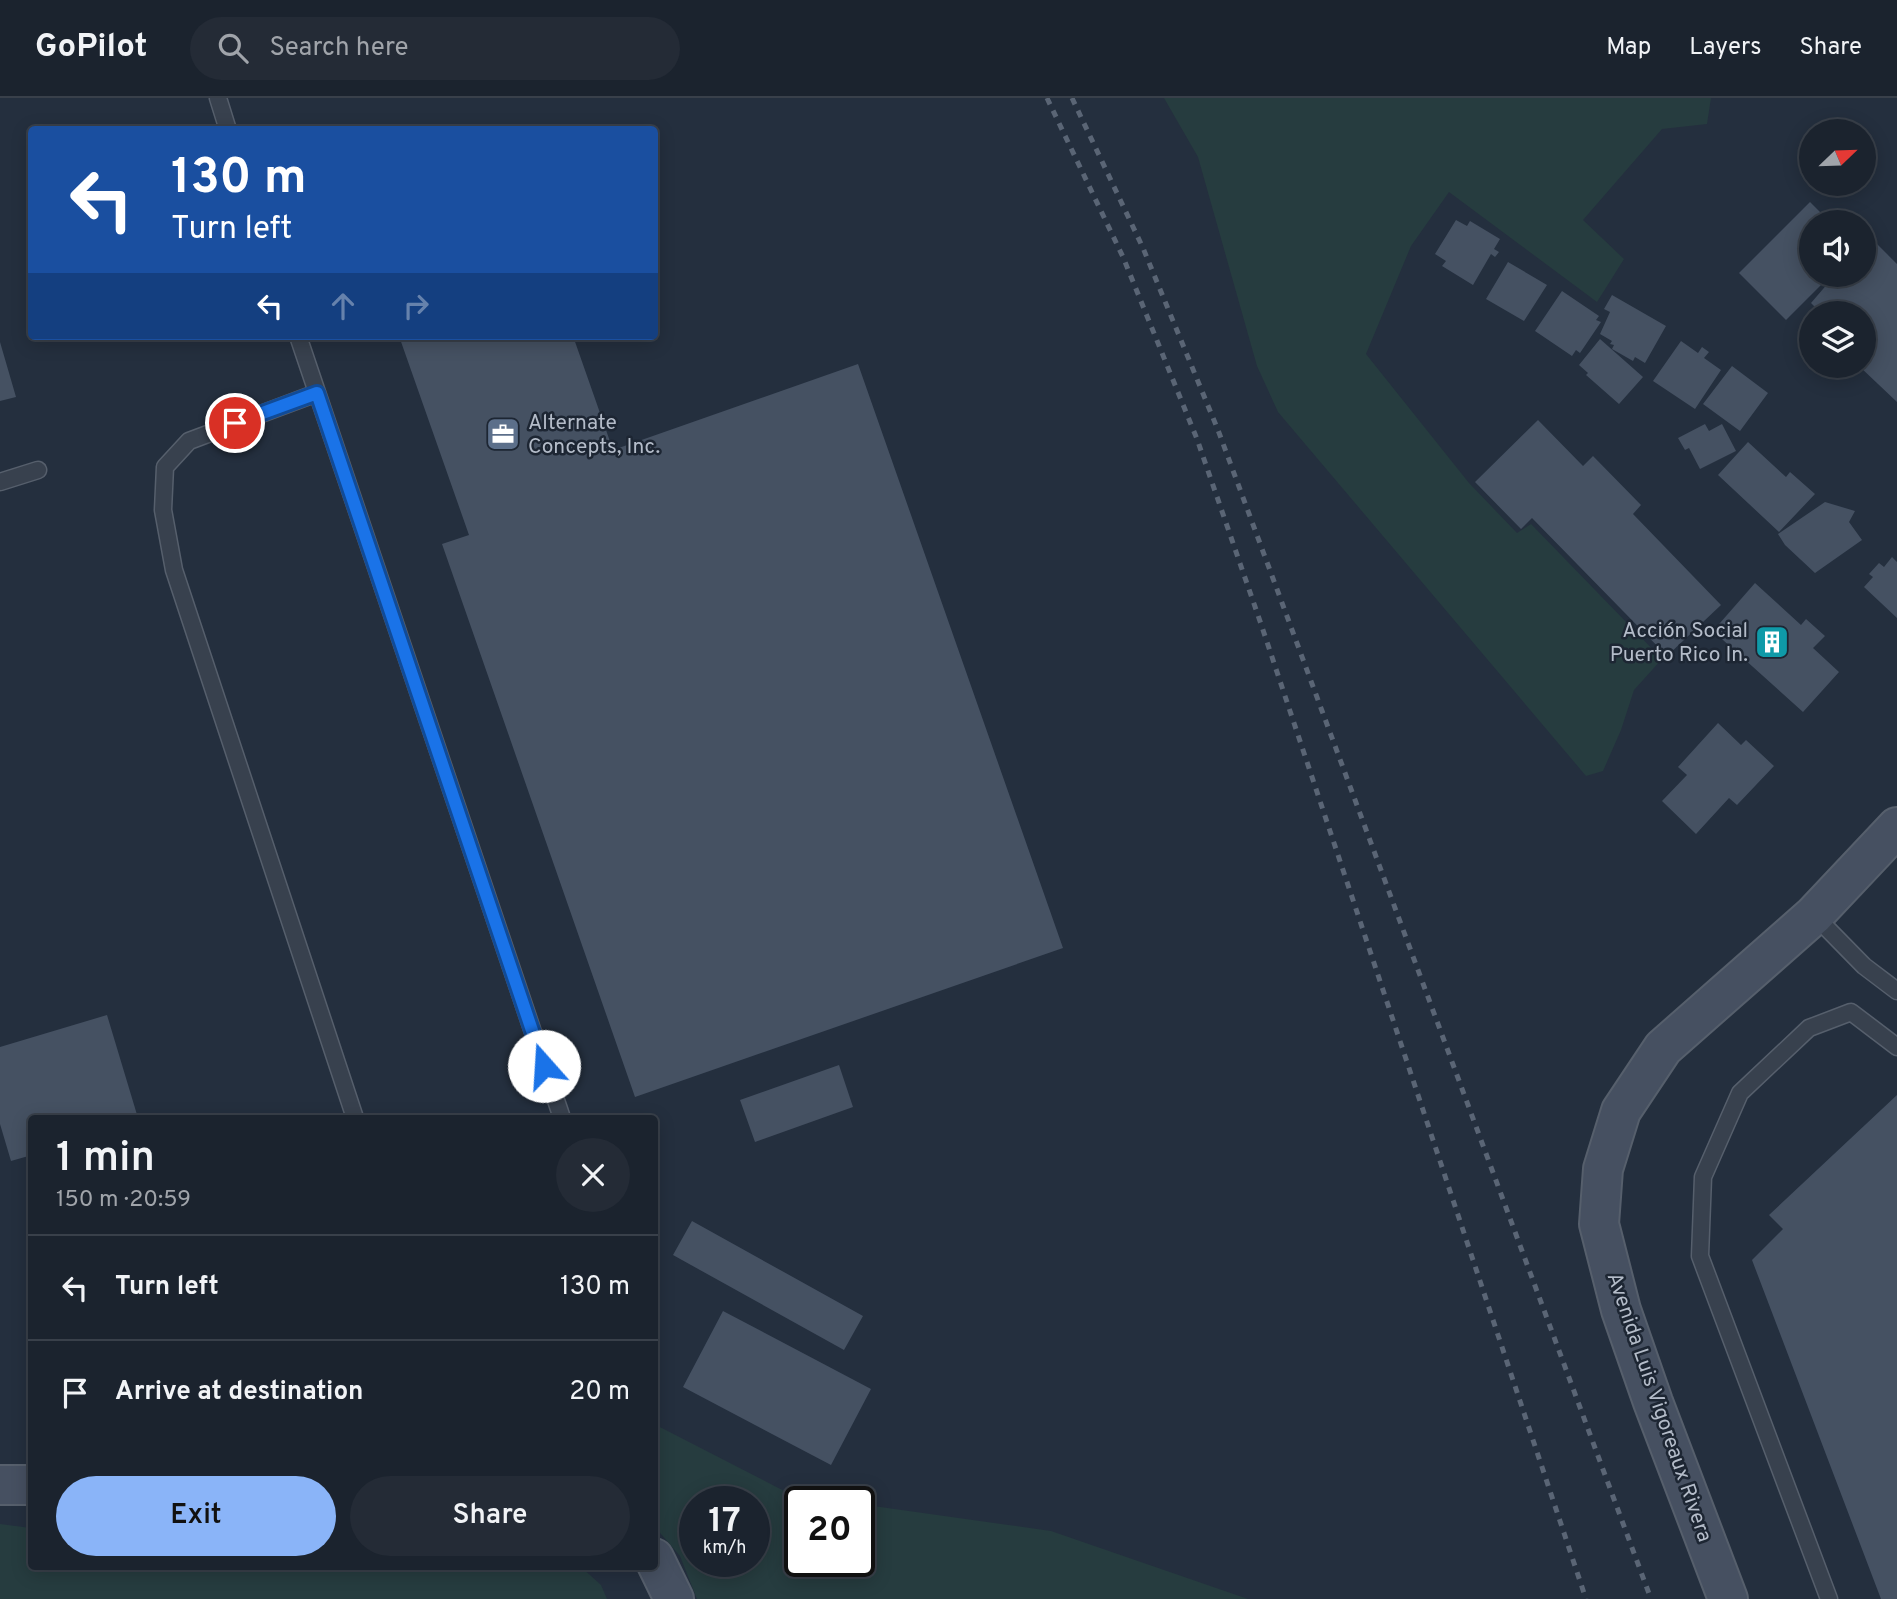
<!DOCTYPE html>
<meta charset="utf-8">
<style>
:root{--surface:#1b232e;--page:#242b36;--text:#f1f3f6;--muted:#a0a4aa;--line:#39404a;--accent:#8ab4f8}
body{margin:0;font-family:Overpass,sans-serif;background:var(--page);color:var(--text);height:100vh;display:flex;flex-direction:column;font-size:26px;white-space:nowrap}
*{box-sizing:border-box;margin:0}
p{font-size:23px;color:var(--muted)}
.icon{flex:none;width:38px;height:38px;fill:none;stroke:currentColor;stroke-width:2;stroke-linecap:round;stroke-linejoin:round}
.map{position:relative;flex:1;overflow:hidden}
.details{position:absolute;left:28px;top:1017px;width:630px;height:455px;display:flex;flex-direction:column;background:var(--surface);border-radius:7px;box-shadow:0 4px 18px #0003,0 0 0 2px var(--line)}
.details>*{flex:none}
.hud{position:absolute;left:28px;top:28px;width:630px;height:214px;border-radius:7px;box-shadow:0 4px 18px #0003,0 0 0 2px var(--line);background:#1a4fa0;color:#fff;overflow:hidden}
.needle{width:46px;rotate:67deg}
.tools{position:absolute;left:1799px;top:21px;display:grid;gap:14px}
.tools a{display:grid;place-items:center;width:77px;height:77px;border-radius:50%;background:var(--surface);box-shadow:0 4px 18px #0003,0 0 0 2px var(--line);font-size:35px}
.speed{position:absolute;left:679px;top:1388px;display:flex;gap:14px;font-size:35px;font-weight:700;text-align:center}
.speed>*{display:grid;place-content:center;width:91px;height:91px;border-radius:50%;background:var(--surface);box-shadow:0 4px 18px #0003,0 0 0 2px var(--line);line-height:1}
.speed small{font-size:18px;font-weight:400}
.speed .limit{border:4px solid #111;border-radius:10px;background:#fff;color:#111}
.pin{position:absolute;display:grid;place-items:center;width:60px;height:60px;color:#fff;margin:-30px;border:4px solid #fff;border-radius:50%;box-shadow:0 2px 7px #0007}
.me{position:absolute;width:77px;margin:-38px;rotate:341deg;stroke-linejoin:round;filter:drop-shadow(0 0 5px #0008)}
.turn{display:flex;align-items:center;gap:24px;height:147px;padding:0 28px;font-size:32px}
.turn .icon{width:91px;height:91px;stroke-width:2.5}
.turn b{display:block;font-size:49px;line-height:60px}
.lanes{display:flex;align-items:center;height:66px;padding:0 28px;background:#0003;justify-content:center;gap:35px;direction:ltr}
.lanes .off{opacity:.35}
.round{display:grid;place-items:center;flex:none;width:74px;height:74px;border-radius:37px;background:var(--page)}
.overview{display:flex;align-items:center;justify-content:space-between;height:119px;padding:0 28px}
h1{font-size:42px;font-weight:600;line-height:52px}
.cta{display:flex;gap:14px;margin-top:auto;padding:14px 28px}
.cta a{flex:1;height:80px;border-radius:42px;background:var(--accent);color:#111;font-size:28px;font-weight:600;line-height:80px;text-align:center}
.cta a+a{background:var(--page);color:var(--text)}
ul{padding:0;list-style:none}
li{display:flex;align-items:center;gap:21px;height:105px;padding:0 28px;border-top:2px solid var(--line)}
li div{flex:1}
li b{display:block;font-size:26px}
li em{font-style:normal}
header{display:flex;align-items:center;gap:42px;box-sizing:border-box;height:98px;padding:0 35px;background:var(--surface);border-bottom:2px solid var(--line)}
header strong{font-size:33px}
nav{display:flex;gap:38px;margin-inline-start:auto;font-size:24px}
.search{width:490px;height:63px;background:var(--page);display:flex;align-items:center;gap:18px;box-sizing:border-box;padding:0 24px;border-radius:38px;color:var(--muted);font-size:26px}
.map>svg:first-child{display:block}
.green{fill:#263c3f;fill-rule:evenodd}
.building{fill:#455162}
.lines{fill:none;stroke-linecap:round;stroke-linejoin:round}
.lane-casing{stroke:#565f6c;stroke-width:19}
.secondary-casing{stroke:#565f6c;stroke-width:42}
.lane{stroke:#38414e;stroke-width:16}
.secondary{stroke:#465061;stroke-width:38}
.rail{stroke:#5a6575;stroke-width:5;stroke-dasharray:7 7;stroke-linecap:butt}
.route-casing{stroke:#114b97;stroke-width:18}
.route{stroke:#1a73e8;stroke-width:12}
.labels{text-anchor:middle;stroke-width:5;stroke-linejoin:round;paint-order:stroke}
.poi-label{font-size:21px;fill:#b4bcc9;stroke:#1d2633;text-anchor:start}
.street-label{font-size:21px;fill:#b4bcc9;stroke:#1d2633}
</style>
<header>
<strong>GoPilot</strong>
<div class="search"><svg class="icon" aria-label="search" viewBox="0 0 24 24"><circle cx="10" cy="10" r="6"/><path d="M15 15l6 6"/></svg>Search here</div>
<nav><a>Map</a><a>Layers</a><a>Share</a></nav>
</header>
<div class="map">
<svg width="1897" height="1501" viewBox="0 0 1897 1501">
<rect width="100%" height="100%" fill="#242f3e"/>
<path class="green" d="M 1164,0 L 1711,0 L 1707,26 L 1662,31 L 1583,122 L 1624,161 L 1597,204 L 1449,94 L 1411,148 L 1366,256 L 1469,385 L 1517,435 L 1531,426 L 1662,561 L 1634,592 L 1621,632 L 1603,673 L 1586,678 L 1278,314 L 1257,268 L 1198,59 Z
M 654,1326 L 790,1396 L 841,1403 L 800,1404 L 800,1463 L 859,1463 L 859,1406 L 1051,1433 L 1248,1501 L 697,1501 L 680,1458 L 655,1429 ZM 695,1404 L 754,1404 L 754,1463 L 695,1463 Z
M 0,1426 L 31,1430 L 32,1468 L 580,1468 L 601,1487 L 607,1501 L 0,1501 Z"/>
<path class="building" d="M 1810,104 L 1830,124 L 1811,124 L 1811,177 L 1831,177 L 1786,222 L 1739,175 Z
M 1456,122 L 1467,128 L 1470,123 L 1500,141 L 1494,151 L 1499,154 L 1495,159 L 1491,156 L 1473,187 L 1442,168 L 1446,163 L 1435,156 Z
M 1870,139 L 1897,166 L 1897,304 L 1859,268 L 1864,268 L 1864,215 L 1821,215 L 1811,205 L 1835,177 L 1864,177 L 1864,145 Z
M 1508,164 L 1547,187 L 1524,223 L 1486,201 Z
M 1562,193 L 1599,218 L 1596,222 L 1601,224 L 1580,255 L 1576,252 L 1572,258 L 1535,233 Z
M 1612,197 L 1666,228 L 1645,265 L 1635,259 L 1633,263 L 1612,251 L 1614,247 L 1610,246 L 1612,243 L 1600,236 L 1610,214 L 1604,211 Z
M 399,238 L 573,238 L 613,352 L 858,266 L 1063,850 L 635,999 L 442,446 L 469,437 Z
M 1600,241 L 1643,279 L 1619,306 L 1586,277 L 1588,275 L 1579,267 Z
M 1681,243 L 1698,255 L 1702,249 L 1709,254 L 1704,260 L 1721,272 L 1695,311 L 1653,283 Z
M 0,244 L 16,299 L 0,303 Z
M 1732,268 L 1768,295 L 1740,333 L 1703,306 Z
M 1538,322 L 1583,368 L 1593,358 L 1641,407 L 1633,416 L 1721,507 L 1667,558 L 1532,420 L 1521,431 L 1475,384 Z
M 1705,326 L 1709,333 L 1722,326 L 1736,353 L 1700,371 L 1689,350 L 1685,352 L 1678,340 Z
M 1748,344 L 1786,379 L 1790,374 L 1815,396 L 1779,434 L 1718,377 Z
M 1825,404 L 1855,413 L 1849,424 L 1862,442 L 1815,475 L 1785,447 L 1778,436 Z
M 1892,459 L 1897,464 L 1897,520 L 1864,489 L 1873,479 L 1869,476 L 1879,465 L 1884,469 Z
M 1755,485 L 1801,527 L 1806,521 L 1825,538 L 1813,550 L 1839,574 L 1803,614 L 1713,533 Z
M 1718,625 L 1741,647 L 1746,642 L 1774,668 L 1737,707 L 1729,700 L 1696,736 L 1662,703 L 1687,677 L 1678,669 Z
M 107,917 L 138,1020 L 32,1020 L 32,1057 L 11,1063 L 0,1026 L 0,949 Z
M 839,967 L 853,1009 L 755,1044 L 740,1002 Z
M 1897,997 L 1897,1501 L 1881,1501 L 1752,1162 L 1783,1131 L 1769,1117 Z
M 692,1123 L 863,1218 L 844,1252 L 673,1157 Z
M 723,1213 L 871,1291 L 831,1367 L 683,1289 Z"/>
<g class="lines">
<g class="lane-casing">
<path id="lane" d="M 218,0 L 228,32
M 298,238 L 562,1020
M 317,295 L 189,343 L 165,369 L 163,412 L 174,472 L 355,1020
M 0,384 L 38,372
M 1814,817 L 1864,868 L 1897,893
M 1829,1501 L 1700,1158 L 1703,1079 L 1740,995 L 1809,930 L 1851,914 L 1897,949"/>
</g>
<g class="secondary-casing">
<path id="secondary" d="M 0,1387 L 32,1387
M 654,1460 L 674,1501
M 1728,1501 L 1653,1304 L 1621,1212 L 1599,1126 L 1603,1071 L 1621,1013 L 1663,950 L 1814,817 L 1897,729"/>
</g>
<use href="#lane" class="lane"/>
<use href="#secondary" class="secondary"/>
<path class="rail" d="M 1047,0 L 1123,159 L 1197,341 L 1261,526 L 1586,1501
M 1072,0 L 1143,150 L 1218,332 L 1651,1501"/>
</g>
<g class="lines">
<g class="route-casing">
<path id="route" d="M 235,325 L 317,295 L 544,968"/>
</g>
<use href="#route" class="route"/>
</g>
<defs>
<g id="office-square" transform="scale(1.75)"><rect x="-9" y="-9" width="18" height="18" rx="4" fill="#5c6f8a" stroke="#1d2633"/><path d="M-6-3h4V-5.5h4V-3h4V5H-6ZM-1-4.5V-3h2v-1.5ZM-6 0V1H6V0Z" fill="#fff"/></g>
<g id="building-square" transform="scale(1.75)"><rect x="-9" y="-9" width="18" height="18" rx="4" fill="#0f9aa8" stroke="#1d2633"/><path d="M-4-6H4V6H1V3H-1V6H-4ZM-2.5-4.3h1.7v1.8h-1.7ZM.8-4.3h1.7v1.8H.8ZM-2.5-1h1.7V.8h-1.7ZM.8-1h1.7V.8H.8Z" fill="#fff"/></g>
</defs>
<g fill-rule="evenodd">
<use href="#office-square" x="503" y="336"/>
<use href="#building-square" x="1772" y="544"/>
</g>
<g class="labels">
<g class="poi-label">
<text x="528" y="331">Alternate<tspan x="528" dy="24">Concepts, Inc.</tspan></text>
<text x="1748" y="539" text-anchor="end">Acción Social<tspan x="1748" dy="24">Puerto Rico In.</tspan></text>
</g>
<g class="street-label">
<text transform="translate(1660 1309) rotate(71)" y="7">Avenida Luis Vigoreaux Rivera</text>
</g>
</g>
</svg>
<div class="tools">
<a><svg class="needle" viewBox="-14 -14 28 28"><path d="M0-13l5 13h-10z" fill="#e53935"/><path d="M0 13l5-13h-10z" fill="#a0a4aa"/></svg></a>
<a><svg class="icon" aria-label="sound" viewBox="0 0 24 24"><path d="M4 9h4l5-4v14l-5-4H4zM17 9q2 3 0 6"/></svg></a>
<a><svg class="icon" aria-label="layers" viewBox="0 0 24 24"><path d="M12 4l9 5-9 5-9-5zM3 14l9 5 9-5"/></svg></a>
</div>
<div class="speed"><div>17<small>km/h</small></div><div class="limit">20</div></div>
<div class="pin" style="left:235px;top:325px;background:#d93025"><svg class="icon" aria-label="arrive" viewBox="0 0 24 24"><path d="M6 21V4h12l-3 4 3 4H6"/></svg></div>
<svg class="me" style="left:544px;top:968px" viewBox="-20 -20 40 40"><circle r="19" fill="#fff"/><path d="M0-13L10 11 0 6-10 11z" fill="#1a73e8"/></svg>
<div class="hud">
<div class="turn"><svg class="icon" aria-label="left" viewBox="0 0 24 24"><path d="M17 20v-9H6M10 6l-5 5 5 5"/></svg><div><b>130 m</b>Turn left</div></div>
<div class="lanes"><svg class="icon" aria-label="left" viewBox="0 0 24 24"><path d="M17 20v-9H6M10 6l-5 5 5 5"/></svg><svg class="icon off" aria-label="ahead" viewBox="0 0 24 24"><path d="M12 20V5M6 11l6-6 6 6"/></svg><svg class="icon off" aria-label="right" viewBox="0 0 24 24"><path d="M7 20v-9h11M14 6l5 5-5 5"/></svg></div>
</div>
<section class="details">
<div class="overview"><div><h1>1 min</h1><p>150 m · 20:59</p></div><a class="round"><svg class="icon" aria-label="close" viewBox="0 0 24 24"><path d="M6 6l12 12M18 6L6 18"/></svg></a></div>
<ul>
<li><svg class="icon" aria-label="left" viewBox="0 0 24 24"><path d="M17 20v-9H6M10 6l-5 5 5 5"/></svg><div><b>Turn left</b></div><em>130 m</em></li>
<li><svg class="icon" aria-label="arrive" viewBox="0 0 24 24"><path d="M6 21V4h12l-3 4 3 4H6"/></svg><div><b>Arrive at destination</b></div><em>20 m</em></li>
</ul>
<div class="cta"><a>Exit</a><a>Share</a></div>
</section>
</div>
